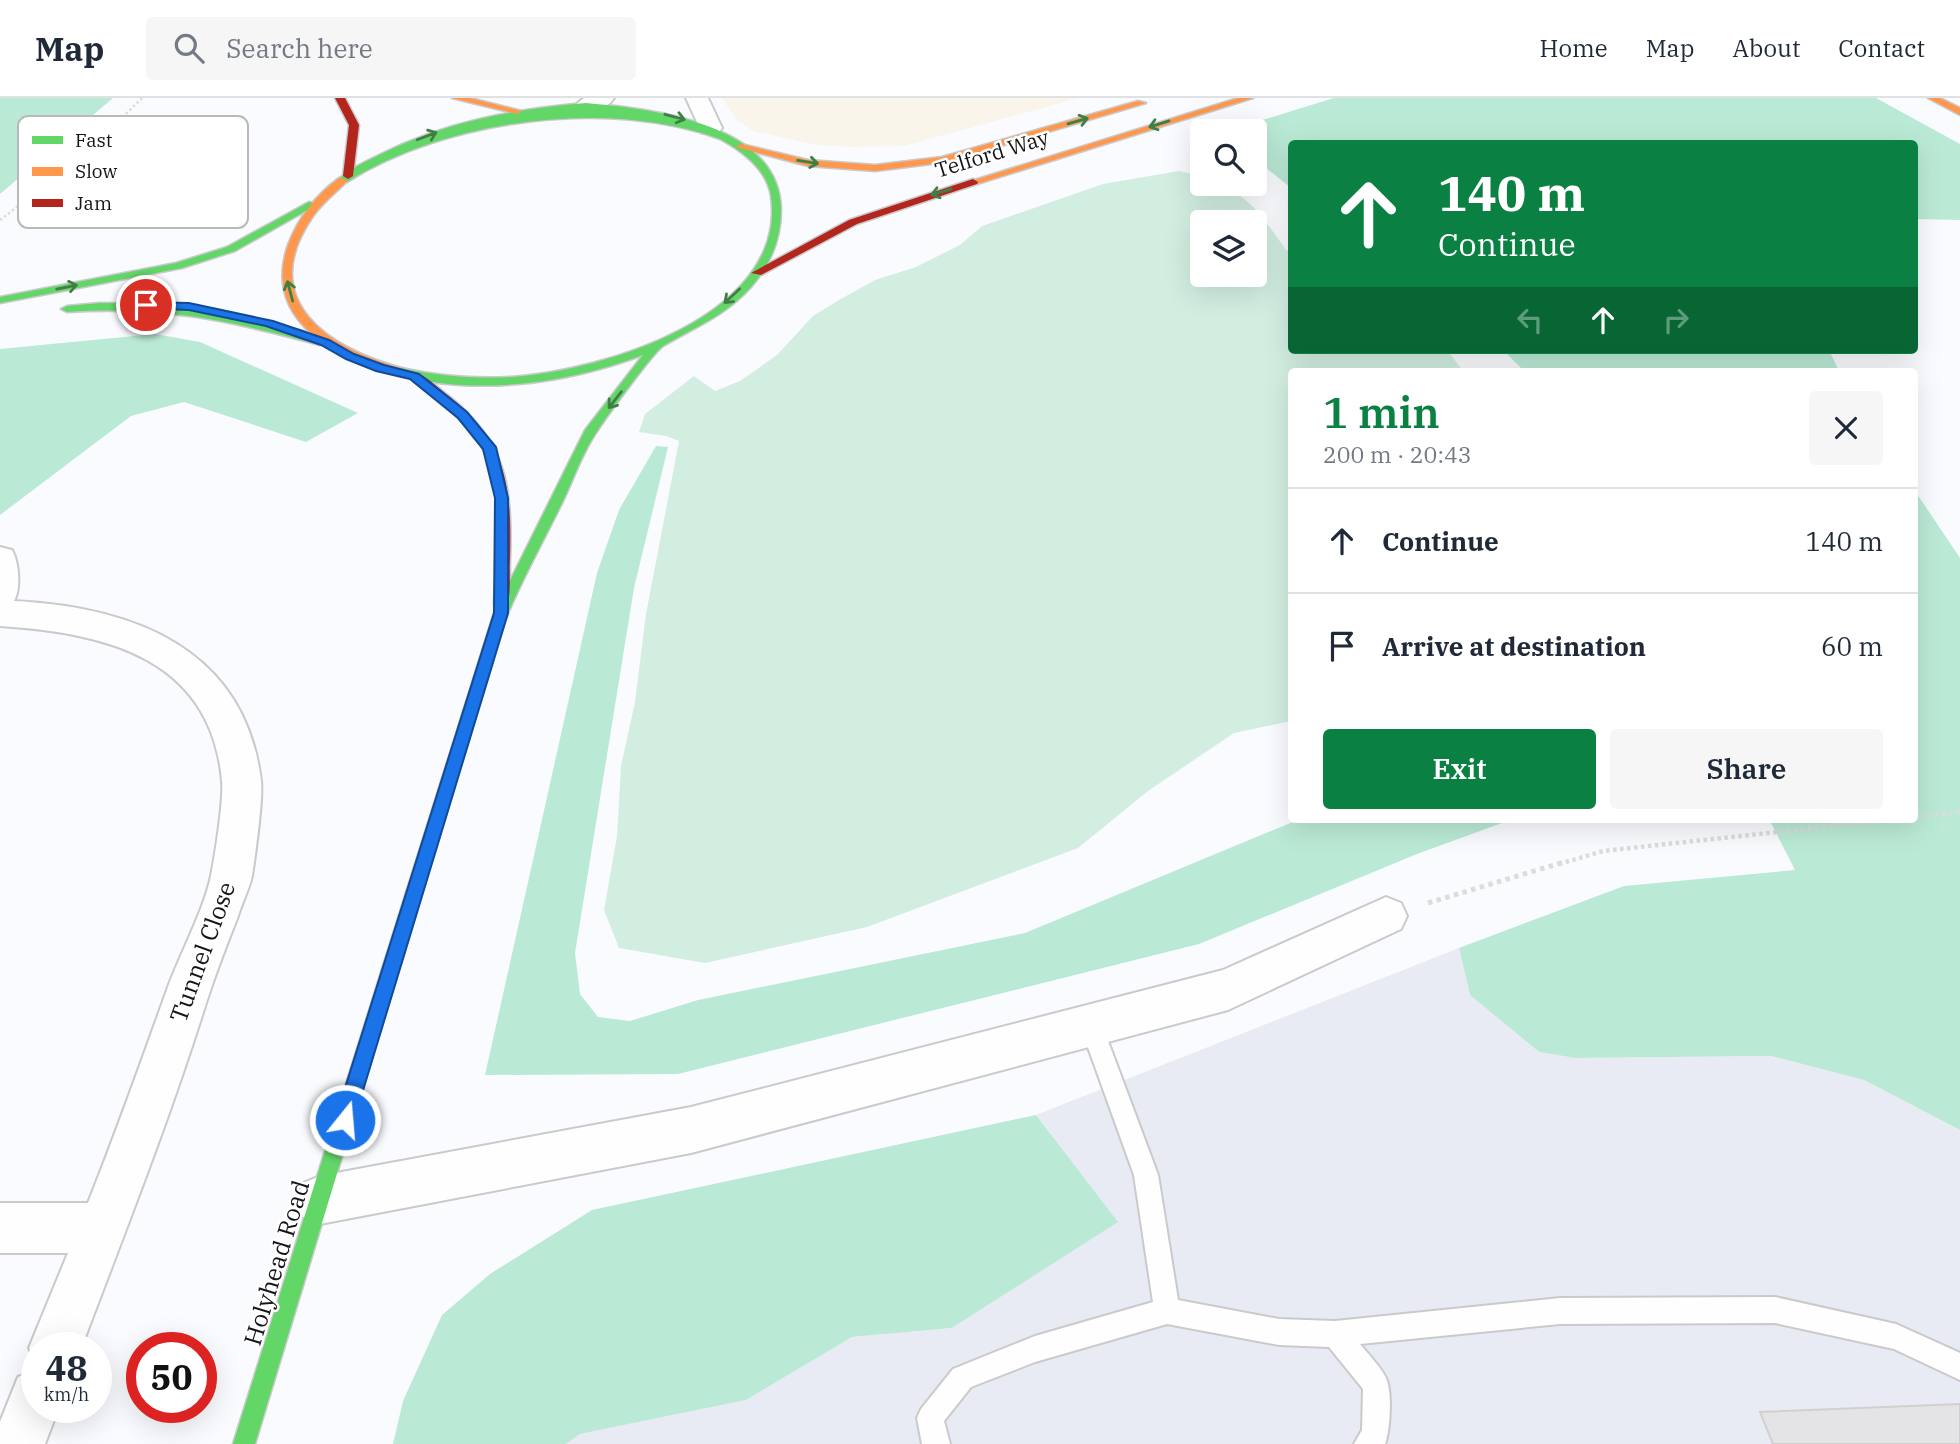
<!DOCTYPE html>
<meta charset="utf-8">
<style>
:root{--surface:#fff;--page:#f6f6f7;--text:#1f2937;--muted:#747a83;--line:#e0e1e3;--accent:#0b8043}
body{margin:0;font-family:"IBM Plex Serif",serif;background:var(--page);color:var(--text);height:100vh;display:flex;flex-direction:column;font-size:26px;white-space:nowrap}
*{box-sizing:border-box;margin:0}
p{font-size:23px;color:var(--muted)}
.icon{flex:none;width:38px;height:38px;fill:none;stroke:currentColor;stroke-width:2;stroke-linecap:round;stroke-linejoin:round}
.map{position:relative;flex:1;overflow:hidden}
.side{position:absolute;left:1288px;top:270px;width:630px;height:455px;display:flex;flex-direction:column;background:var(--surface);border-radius:7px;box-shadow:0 7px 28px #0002}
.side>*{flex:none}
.hud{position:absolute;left:1288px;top:42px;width:630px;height:214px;border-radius:7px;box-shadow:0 7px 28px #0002;background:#0b8043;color:#fff;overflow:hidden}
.tools{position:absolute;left:1190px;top:21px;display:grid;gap:14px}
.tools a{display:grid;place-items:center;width:77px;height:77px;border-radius:7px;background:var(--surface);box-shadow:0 7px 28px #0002;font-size:35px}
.speed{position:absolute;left:21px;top:1234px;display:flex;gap:14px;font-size:35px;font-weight:700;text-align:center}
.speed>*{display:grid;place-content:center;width:91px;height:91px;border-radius:50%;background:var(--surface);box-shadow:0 7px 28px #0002;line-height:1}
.speed small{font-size:18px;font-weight:400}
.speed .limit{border:10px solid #d22;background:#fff;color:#111}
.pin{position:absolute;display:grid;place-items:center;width:60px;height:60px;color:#fff;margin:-30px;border:4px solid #fff;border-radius:50%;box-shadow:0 2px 7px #0007}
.me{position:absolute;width:77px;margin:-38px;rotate:17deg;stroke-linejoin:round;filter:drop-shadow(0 0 5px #0008)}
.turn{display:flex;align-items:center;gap:24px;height:147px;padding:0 35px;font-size:32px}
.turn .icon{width:91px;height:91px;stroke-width:2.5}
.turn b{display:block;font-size:49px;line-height:60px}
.lanes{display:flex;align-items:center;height:66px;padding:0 35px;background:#0003;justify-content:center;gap:35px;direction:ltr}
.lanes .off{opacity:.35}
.round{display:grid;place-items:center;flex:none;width:74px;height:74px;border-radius:7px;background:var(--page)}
.head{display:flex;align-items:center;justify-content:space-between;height:119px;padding:0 35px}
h1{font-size:42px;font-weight:600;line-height:52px;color:var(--accent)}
.button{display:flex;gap:14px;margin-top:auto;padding:14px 35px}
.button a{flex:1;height:80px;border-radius:7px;background:var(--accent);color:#fff;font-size:28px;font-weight:600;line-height:80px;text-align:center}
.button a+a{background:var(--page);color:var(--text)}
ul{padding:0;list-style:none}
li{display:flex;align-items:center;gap:21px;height:105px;padding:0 35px;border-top:2px solid var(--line)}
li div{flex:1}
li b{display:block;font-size:26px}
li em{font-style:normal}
header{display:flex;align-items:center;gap:42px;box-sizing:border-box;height:98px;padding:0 35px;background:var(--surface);border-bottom:2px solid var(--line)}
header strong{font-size:33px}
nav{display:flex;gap:38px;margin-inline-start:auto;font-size:24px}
.search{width:490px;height:63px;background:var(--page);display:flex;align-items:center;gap:18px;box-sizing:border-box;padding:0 24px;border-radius:7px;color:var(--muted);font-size:26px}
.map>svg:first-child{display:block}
.commercial{fill:#f9f5eb}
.built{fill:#e9ebf4}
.green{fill:#d2eee1;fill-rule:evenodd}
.forest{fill:#baead5}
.building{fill:#e4e3e6;stroke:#d0d0d1;stroke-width:2}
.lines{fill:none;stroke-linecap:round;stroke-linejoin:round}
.lane-casing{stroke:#cacacc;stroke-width:4}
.street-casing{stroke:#cacacc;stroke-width:4}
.fast-casing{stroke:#cacacc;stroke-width:3}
.slow-casing{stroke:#cacacc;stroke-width:3}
.jam-casing{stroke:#cacacc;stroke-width:3}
.path-far2{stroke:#dcdcdd;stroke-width:2.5;stroke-dasharray:2.5 2.5;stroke-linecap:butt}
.path-far1{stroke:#dcdcdd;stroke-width:4.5;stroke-dasharray:3.5 3.5;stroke-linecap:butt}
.path{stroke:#dcdcdd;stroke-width:5;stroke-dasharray:4.5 4.5;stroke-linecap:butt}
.lane{fill:#fefeff;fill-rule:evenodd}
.street{fill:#fefeff;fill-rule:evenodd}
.fast{fill:#63d668;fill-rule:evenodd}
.slow{fill:#ff974d;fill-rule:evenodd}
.jam{fill:#b3261e;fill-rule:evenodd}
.oneway{stroke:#407f44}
.route{fill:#1a73e8;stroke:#114b97;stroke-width:2}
.labels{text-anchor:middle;stroke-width:5;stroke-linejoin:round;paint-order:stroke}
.far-street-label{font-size:21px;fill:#151518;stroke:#fff}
.street-label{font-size:24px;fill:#151518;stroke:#fff}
.key{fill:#fff;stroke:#b9b9ba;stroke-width:2}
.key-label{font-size:19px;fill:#151518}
</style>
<header>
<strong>Map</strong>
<div class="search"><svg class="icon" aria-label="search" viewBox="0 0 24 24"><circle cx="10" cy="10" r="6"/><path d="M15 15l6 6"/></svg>Search here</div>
<nav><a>Home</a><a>Map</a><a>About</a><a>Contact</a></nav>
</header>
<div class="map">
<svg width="1960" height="1346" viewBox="0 0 1960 1346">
<rect width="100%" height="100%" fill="#fafbfe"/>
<path class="commercial" d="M 722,0 L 1079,0 L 904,48 L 850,49 L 816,47 L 753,33 L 736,21 Z"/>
<path class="built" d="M 1459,850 L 1470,897 L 1539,954 L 1575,960 L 1771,958 L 1864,982 L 1960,1032 L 1960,1346 L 566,1346 L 580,1336 L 746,1302 L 852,1239 L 952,1230 L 1117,1124 L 1036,1017 Z"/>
<path class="green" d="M 1179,73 L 1202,78 L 1202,86 C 1244,86 1264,121 1286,152 L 1291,154 L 1292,252 L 1447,252 L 1463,273 L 1292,273 L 1291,623 L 1234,635 L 1148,693 L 1078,750 L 867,829 L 705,865 L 619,850 L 604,812 L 617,738 L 621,668 L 635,604 L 646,516 L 679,343 L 666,338 L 639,334 L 645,316 L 694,278 L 715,293 L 740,283 L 777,257 L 813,218 L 839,202 L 875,182 L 916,169 L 960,147 L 982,128 L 1103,86 ZM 1202,124 L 1255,124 L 1255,177 L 1202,177 Z"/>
<path class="forest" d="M 0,0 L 113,0 L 0,96 Z
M 1334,0 L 1876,0 L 1960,46 L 1960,122 L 1915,121 L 1914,46 L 1292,46 L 1291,90 L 1255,61 L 1255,33 L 1227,33 Z
M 155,236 L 200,244 L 358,315 L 306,344 L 184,304 L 131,318 L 0,417 L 0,251 Z
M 1503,252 L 1829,252 L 1839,273 L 1524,273 Z
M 656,348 L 668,349 L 634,490 L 575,855 L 580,896 L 598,919 L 630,923 L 698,902 L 1025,835 L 1300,721 L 1513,721 L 1417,756 L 1199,846 L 678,976 L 485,977 L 597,475 L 619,412 Z
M 1915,393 L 1960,460 L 1960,1032 L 1864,982 L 1771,958 L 1575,960 L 1539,954 L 1470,897 L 1459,850 L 1624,788 L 1795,772 L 1769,721 L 1914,721 Z
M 1036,1017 L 1118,1124 L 952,1230 L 852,1239 L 746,1302 L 580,1336 L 566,1346 L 393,1346 L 403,1303 L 442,1217 L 490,1176 L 592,1112 Z"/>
<path class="building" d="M 1960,1306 L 1960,1346 L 1773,1346 L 1760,1314 Z"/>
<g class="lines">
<g class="lane-casing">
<path id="lane" d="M 1091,916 L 1099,919 L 1102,927 L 1158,1077 L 1178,1202 L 1279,1221 L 1335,1223 L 1560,1200 L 1775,1199 L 1896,1226 L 1960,1255 L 1960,1282 L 1894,1251 L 1775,1225 L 1560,1226 L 1360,1246 C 1368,1256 1379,1267 1385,1278 C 1393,1291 1390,1333 1385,1346 L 1354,1346 L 1362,1332 L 1363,1291 L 1329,1249 L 1279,1247 L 1167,1226 L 1035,1264 L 971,1289 L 944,1323 L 950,1346 L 922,1346 L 917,1320 L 921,1311 L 953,1271 L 1035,1238 L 1153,1204 L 1134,1077 L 1080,927 L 1083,919 Z"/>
</g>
<g class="street-casing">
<path id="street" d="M 584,0 L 614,0 C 607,11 590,16 578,13 L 574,8 Z
M 686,0 L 708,0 L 722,30 L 718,35 L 702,35 Z
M 0,449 L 12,452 C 19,465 21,490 14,503 C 133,509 245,550 261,683 C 263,702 255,758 252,778 C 249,791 242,805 238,818 C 227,846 216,874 207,902 C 170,1020 125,1134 81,1250 L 37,1250 L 37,1268 L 29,1250 L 68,1155 L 0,1155 L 0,1105 L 88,1105 C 116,1035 141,964 167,892 C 179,858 204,812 211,778 C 215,758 224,702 222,683 C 211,559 105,535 0,528 Z
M 1386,799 L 1401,805 L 1407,818 L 1401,831 L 1228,912 L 691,1055 L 320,1126 L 303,1119 L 296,1102 L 303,1085 L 320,1078 L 691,1009 L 1223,872 Z
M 37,1272 L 37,1309 L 59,1309 L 45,1346 L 0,1346 L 0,1324 L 18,1279 Z"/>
</g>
<g class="fast-casing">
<path id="fast" d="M 586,5 C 652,11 780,25 781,112 C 781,142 770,167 751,189 C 725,218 695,229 663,248 C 652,256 608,317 598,332 C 583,353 574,380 563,403 C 545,440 525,476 509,513 C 500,534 495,557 488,579 L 481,585 L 474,579 L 494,515 L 585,332 L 643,257 C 565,286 478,298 397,277 L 395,274 L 401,270 C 438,278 474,281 511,279 C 602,273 788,218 771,98 C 767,71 742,53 720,41 C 610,0 447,21 347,84 L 338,82 C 349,71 365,64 379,57 C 444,24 514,11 586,5 Z
M 309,104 L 318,106 L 235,153 L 182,170 L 0,205 L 0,199 L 176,165 L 227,149 Z
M 100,205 C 164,205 224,213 286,229 C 298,232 316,235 326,243 L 320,247 C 228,222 163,208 67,214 L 61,211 L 67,208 Z
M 414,787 L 420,790 L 422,795 L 255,1346 L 233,1346 L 406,795 L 408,790 Z"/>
</g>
<g class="slow-casing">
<path id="slow" d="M 452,0 L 470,0 L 522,13 L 517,16 Z
M 1238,0 L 1253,0 L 977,86 L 968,84 Z
M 1928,0 L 1940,0 L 1960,10 L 1960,17 Z
M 1138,3 L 1146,5 L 947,64 L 875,73 L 808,68 L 736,49 L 741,46 L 808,62 L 875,67 L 942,59 Z
M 339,80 L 348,82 C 337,94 324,103 314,117 C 254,202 328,251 405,271 L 405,277 L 401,278 C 339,262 261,224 288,147 C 298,120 316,97 339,80 Z"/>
</g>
<g class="jam-casing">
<path id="jam" d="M 335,0 L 345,0 L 359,27 L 353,78 L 348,81 L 343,78 L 349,27 Z
M 973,81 L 978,84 L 977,86 L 857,126 L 761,177 L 751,175 L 849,122 Z
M 415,274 C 427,278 439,291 450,299 C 508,346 512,391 510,462 C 509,476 512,497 506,510 L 496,510 L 494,506 C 496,452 509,379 472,334 C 454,313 431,298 411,281 L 409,278 Z
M 481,573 L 488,579 L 422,795 L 420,800 L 414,803 L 408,800 L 406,795 L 474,579 Z"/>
</g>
<path class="path-far2" d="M 0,122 L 83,58 L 142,0"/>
<path class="path-far1" d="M 1914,719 L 1960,714
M 1559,766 L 1603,753 L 1897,721"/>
<path class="path" d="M 1428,805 L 1564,764"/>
<use href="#lane" class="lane"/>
<use href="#street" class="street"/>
<use href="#fast" class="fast"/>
<use href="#slow" class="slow"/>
<use href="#jam" class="jam"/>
</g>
<defs><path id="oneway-shaft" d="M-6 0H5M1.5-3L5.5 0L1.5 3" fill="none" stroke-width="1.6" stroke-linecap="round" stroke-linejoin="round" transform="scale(1.75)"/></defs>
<g class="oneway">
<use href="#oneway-shaft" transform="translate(675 19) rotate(15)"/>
<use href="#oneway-shaft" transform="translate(1078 23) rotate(-16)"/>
<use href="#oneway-shaft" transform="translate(1159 26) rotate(163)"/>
<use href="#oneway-shaft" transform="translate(427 38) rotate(-21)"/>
<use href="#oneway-shaft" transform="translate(808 64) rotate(9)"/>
<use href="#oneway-shaft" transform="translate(941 94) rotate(163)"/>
<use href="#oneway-shaft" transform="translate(67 189) rotate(-11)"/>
<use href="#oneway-shaft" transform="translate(290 193) rotate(-105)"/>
<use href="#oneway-shaft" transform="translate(732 198) rotate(137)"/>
<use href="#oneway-shaft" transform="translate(615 302) rotate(128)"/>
</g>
<path class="route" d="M 146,204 L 189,205 L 273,223 L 329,242 L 354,256 L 384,267 L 419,276 L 467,314 L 496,349 L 508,400 L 508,515 L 354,1022 L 352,1029 L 345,1032 L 338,1029 L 335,1022 L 494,515 L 495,400 L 483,351 L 458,320 L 410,281 L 376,273 L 346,261 L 321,247 L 266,228 L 189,212 L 142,210 L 140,207 Z"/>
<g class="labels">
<g class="far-street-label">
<text transform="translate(992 56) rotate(-17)" y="7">Telford Way</text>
</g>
<g class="street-label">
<text transform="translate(203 854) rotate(-70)" y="8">Tunnel Close</text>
<text transform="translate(277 1165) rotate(-73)" y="8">Holyhead Road</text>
</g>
</g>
<rect x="18" y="18" width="230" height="112" rx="10" class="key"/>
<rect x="32" y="38" width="31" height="8" fill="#63d668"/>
<rect x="32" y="69" width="31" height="9" fill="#ff974d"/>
<rect x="32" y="101" width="31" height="8" fill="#b3261e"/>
<g class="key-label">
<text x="75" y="49">Fast</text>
<text x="75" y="80">Slow</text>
<text x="75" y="112">Jam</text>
</g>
</svg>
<div class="tools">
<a><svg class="icon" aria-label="search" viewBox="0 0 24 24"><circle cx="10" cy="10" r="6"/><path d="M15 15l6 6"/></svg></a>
<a><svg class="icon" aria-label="layers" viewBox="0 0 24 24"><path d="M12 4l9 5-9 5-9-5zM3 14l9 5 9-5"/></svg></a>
</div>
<div class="speed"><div>48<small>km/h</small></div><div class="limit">50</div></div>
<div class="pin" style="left:146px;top:207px;background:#d93025"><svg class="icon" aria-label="arrive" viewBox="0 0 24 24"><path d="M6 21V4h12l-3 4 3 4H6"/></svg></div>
<svg class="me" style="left:345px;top:1022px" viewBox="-20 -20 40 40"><circle r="17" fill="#1a73e8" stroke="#fff" stroke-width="3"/><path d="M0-11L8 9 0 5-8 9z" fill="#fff"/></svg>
<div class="hud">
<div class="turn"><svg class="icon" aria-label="ahead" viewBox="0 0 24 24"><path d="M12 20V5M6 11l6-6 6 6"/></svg><div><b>140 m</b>Continue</div></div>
<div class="lanes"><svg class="icon off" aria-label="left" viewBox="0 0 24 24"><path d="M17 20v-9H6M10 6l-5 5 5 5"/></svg><svg class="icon" aria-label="ahead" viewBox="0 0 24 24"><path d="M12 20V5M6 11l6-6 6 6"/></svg><svg class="icon off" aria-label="right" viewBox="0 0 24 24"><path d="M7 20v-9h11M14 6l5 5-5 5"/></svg></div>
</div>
<section class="side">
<div class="head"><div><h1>1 min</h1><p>200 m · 20:43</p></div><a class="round"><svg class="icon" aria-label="close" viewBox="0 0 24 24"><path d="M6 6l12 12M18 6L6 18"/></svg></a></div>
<ul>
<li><svg class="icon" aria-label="ahead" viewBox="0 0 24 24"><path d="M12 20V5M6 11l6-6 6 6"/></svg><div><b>Continue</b></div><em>140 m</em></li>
<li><svg class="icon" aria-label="arrive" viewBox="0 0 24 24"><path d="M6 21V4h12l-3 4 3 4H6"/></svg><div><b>Arrive at destination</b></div><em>60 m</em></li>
</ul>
<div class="button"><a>Exit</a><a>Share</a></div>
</section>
</div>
